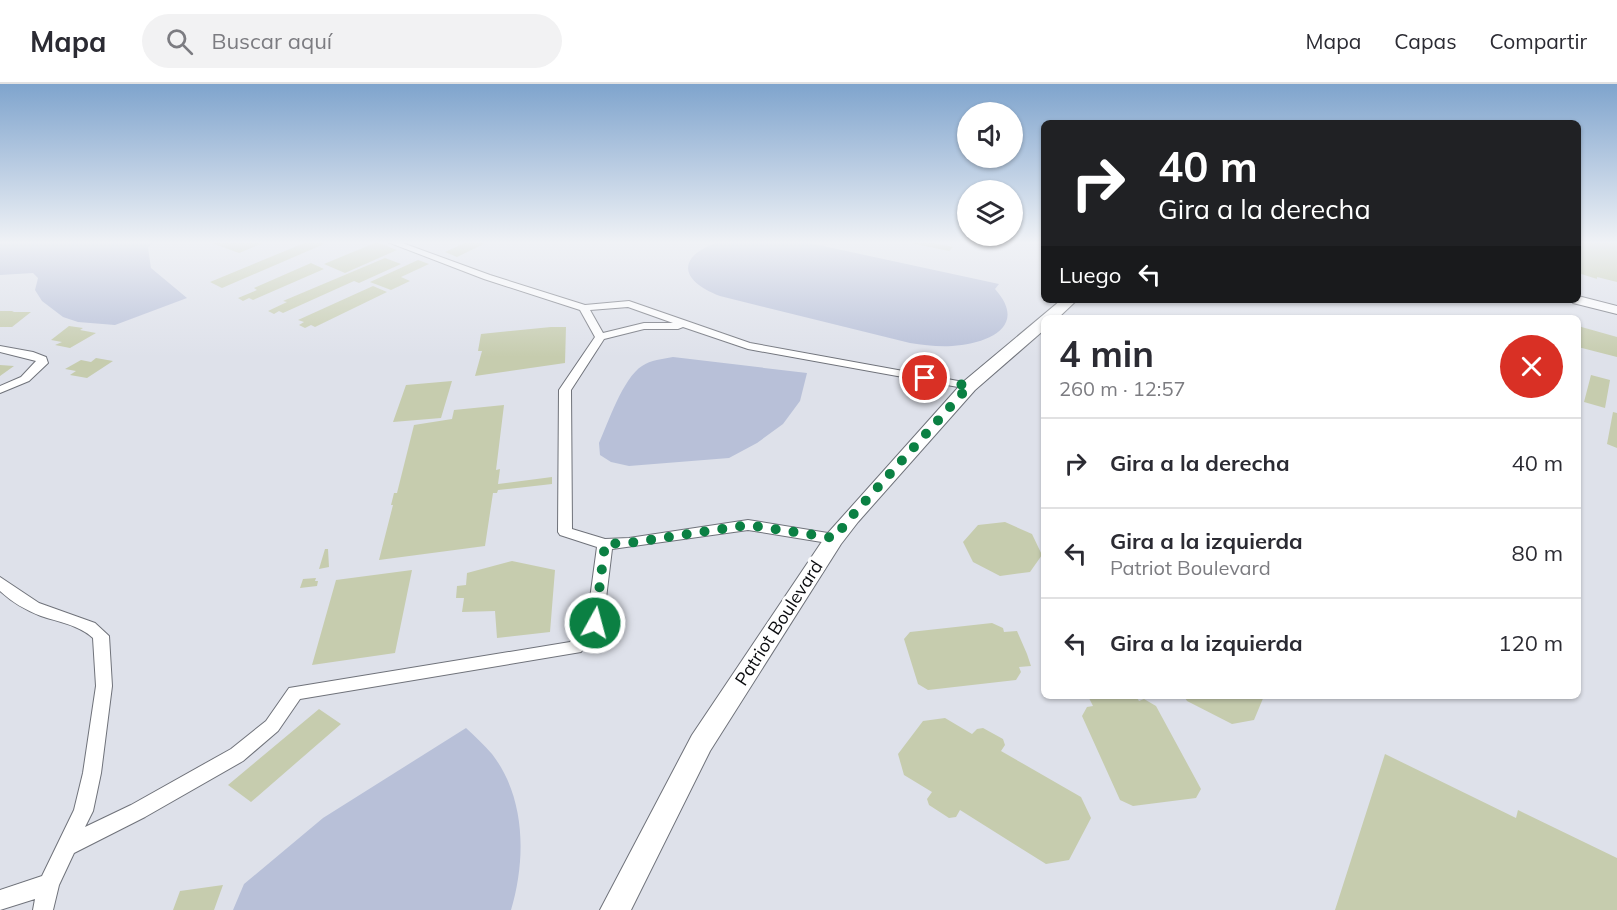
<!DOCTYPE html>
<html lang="es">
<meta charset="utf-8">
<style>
:root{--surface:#fff;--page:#f2f2f3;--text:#2b2b33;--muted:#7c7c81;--line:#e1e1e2}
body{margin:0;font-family:Mulish,sans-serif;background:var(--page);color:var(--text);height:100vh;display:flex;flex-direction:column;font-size:22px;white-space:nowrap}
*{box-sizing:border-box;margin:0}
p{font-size:20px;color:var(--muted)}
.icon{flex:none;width:33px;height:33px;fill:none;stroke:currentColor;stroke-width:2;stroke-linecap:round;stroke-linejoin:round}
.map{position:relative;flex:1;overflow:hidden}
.side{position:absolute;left:1041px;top:231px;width:540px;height:384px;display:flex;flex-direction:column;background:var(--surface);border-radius:9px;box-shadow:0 2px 4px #0004}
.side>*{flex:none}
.guide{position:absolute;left:1041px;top:36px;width:540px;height:183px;border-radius:9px;box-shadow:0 2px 4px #0004;background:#202124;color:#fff;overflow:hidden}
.tools{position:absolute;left:957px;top:18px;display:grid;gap:12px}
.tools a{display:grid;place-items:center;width:66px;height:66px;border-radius:50%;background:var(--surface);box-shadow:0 2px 4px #0004;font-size:30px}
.pin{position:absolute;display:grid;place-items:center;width:51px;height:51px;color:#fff;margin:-26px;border:3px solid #fff;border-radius:50%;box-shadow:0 2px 6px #0007}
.me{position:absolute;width:66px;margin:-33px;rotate:7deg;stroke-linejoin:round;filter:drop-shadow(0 0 4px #0008)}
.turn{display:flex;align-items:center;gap:21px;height:126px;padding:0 18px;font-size:27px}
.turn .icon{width:78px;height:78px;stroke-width:2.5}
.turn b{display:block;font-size:42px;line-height:51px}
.then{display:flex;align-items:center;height:57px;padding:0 18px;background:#0003;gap:12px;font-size:22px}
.round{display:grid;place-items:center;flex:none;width:63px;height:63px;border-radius:32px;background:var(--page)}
.overview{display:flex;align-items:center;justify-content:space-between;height:102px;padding:0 18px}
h1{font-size:36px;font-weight:700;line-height:45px}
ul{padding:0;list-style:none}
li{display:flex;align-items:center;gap:18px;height:90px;padding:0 18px;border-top:2px solid var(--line)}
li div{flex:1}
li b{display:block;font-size:22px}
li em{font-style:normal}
header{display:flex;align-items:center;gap:36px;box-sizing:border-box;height:84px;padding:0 30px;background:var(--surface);border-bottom:2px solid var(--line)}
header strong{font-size:28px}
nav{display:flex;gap:33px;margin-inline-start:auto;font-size:21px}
.search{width:420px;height:54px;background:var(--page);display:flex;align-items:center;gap:15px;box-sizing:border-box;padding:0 21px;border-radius:33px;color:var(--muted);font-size:22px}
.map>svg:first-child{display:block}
.green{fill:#b8c0d8}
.building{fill:#c6ccae}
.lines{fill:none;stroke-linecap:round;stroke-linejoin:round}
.street-casing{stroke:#6f727a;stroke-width:2}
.secondary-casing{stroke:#6f727a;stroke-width:2}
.street{fill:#fff;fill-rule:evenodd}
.secondary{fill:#fff;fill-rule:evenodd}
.route{stroke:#0b8043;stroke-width:10;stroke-dasharray:0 18}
.labels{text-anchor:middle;stroke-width:6;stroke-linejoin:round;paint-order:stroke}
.street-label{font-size:18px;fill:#0a0b0e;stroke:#fff}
</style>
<header>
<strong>Mapa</strong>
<div class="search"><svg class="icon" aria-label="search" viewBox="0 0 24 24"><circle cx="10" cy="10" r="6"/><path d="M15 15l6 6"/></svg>Buscar aquí</div>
<nav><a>Mapa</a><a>Capas</a><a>Compartir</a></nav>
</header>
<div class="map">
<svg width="1617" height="826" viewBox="0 0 1617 826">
<rect width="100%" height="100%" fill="#dee1ea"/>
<path class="green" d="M 6,157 L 154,157 L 148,164 L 151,184 L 187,214 L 115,241 L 78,238 L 63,233 L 42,217 L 35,206 L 38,194 L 33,189 L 0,191 L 0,159 Z
M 723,157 L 800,157 L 999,200 L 995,205 C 1029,243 987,260 952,262 C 938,263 924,261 910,259 L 720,212 C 675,195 679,169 723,157 Z
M 673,273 L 807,289 L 800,317 L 783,340 L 757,359 L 729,374 L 629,382 L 611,378 L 600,371 L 599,359 C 608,339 623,294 642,282 C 651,276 662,275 673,273 Z
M 466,644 C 475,652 484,661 492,670 C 526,714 526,776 511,826 L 233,826 L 244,800 L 323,734 Z"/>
<path class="building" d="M 206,157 L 268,157 L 239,169 Z
M 309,157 L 331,157 L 222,204 L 210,198 Z
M 469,157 L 490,157 L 457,173 L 445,168 Z
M 911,157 L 925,157 L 953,163 L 949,167 L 910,159 Z
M 1578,157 L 1617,157 L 1617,198 L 1597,193 L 1597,195 L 1578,189 Z
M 377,158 L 397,166 L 345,189 L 324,180 Z
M 385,174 L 401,180 L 359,199 L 354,197 L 283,229 L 279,227 L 274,230 L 268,227 L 287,218 L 283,217 Z
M 418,176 L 429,180 L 401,193 L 410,197 L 391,206 L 370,198 Z
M 311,179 L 324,185 L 253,216 L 249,214 L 243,217 L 238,214 L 257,206 L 254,204 Z
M 373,202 L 387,208 L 315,243 L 311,241 L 305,244 L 299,241 L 304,238 L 298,236 Z
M 0,227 L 14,227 L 12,228 L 31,228 L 12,243 L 0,243 Z
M 69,242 L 83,244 L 80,246 L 96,249 L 70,264 L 55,261 L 62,258 L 51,256 Z
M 1578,242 L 1617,253 L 1617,273 L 1578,263 Z
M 551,243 L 566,243 L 565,279 L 475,292 L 482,267 L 478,267 L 481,250 Z
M 96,274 L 113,277 L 87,294 L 70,291 L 76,287 L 65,285 L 81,276 L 91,278 Z
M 0,281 L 14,282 L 0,292 Z
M 1591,291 L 1610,296 L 1605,324 L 1584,318 Z
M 452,297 L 441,334 L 393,338 L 406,301 Z
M 504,321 L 496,386 L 500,385 L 498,400 L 552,393 L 552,400 L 498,406 L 497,409 L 493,409 L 485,462 L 379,476 L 393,421 L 391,421 L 394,409 L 397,409 L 414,341 L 452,335 L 454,326 Z
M 1613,328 L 1617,329 L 1617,364 L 1607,360 Z
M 1005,438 L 1032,450 L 1042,471 L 1030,488 L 1000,492 L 973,478 L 963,458 L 978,441 Z
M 325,465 L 328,465 L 329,483 L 319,485 Z
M 512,477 L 555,486 L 550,548 L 497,554 L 495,527 L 462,528 L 464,514 L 456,514 L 457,502 L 466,501 L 467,489 Z
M 412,486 L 395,569 L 312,581 L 336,496 Z
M 316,494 L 315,497 L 318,497 L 317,502 L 300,504 L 303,495 Z
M 992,539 L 1003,544 L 1004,548 L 1017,547 L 1027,570 L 1031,582 L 1019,583 L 1021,588 L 1016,596 L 928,606 L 918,600 L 904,555 L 910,548 Z
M 1088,612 L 1136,612 L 1139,617 L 1144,615 L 1156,622 L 1201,705 L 1196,714 L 1133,722 L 1120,716 L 1082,632 L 1087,623 L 1093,622 Z
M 1184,612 L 1264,612 L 1254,636 L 1232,640 L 1187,617 Z
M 319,625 L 341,640 L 251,718 L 228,701 Z
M 945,634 L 972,650 L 977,645 L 983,644 L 1003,655 L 1005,661 L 1001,667 L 1081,713 L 1091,734 L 1069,776 L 1046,780 L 960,726 L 956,733 L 949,734 L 929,721 L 927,715 L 932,708 L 904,691 L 898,670 L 923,637 Z
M 1385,670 L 1516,734 L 1518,726 L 1617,774 L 1617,826 L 1335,826 Z
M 223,801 L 214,826 L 173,826 L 180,807 Z"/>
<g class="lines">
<g class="street-casing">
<path id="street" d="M 385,157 L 397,157 L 490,191 L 585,221 L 629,217 L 750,259 L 969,299 L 975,302 L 969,305 L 748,265 L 683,243 L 678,245 L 644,245 L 604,255 L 571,306 L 572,445 L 605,455 L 629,454 L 748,436 L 834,450 L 841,455 L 839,458 L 834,460 L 748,446 L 612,465 L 603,539 L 581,568 L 300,615 L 278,647 L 243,677 L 145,733 L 74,769 L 59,801 L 53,826 L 33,826 L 35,815 L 0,826 L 0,806 L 42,792 L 74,726 L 83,689 L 96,602 L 93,554 C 79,541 59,538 41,532 C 25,526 12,518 0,507 L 0,493 L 39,519 L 95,539 L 109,552 L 112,602 L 101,689 L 93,727 L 85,743 L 131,721 L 231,665 L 266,637 L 289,604 L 570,558 L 587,537 L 597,463 L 560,451 L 558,448 L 559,306 L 595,253 L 580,226 L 484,195 ZM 628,223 L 673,239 L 644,239 L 603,249 L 590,226 Z
M 0,262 L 33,268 L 46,273 L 48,279 L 29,297 L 0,309 L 0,302 L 21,293 L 36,277 L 0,268 Z"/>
</g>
<g class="secondary-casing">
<path id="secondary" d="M 1578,212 L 1617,222 L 1617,230 L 1573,219 L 1571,216 L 1578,216 Z
M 1061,216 L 1077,216 L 1058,234 L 1044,234 L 1044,246 L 975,306 L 858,438 L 841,460 L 710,667 L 631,826 L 600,826 L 692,651 L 827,450 L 963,298 Z"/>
</g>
<use href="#street" class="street"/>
<use href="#secondary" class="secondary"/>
</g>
<linearGradient id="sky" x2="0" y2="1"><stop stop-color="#7fa4cd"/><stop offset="0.58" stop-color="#f0f2f6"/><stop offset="1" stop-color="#f0f2f6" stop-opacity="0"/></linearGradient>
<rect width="1617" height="273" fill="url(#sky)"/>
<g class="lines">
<path class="route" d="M 595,539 L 605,460 L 629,459 L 748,441 L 834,454 L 851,433 L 969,302 L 925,294"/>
</g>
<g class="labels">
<g class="street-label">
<text transform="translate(779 539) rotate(-57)" y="6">Patriot Boulevard</text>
</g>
</g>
</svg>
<div class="tools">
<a><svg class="icon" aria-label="sound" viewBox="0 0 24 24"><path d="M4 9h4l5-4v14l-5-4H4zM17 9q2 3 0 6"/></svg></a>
<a><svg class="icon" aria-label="layers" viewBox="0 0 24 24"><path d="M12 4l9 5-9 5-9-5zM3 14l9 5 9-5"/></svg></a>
</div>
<div class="pin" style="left:925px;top:294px;background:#d93025"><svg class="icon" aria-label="arrive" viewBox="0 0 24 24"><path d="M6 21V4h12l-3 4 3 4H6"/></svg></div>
<svg class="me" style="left:595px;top:539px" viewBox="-20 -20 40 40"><circle r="17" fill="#0b8043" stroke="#fff" stroke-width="3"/><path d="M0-11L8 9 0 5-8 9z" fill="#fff"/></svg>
<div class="guide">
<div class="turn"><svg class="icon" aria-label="right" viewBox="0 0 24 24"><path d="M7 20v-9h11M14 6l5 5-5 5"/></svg><div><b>40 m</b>Gira a la derecha</div></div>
<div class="then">Luego<svg class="icon" aria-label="left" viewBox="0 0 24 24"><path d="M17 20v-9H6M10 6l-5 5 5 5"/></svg></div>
</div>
<section class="side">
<div class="overview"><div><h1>4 min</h1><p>260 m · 12:57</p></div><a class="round" style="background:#d93025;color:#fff"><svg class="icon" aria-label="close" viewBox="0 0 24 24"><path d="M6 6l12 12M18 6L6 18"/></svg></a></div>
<ul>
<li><svg class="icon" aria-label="right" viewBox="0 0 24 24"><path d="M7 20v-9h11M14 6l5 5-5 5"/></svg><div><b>Gira a la derecha</b></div><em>40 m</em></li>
<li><svg class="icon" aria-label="left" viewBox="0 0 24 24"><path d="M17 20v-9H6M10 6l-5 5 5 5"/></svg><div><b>Gira a la izquierda</b><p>Patriot Boulevard</p></div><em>80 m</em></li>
<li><svg class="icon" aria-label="left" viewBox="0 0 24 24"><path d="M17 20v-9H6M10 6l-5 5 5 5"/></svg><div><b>Gira a la izquierda</b></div><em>120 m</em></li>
</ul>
</section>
</div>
